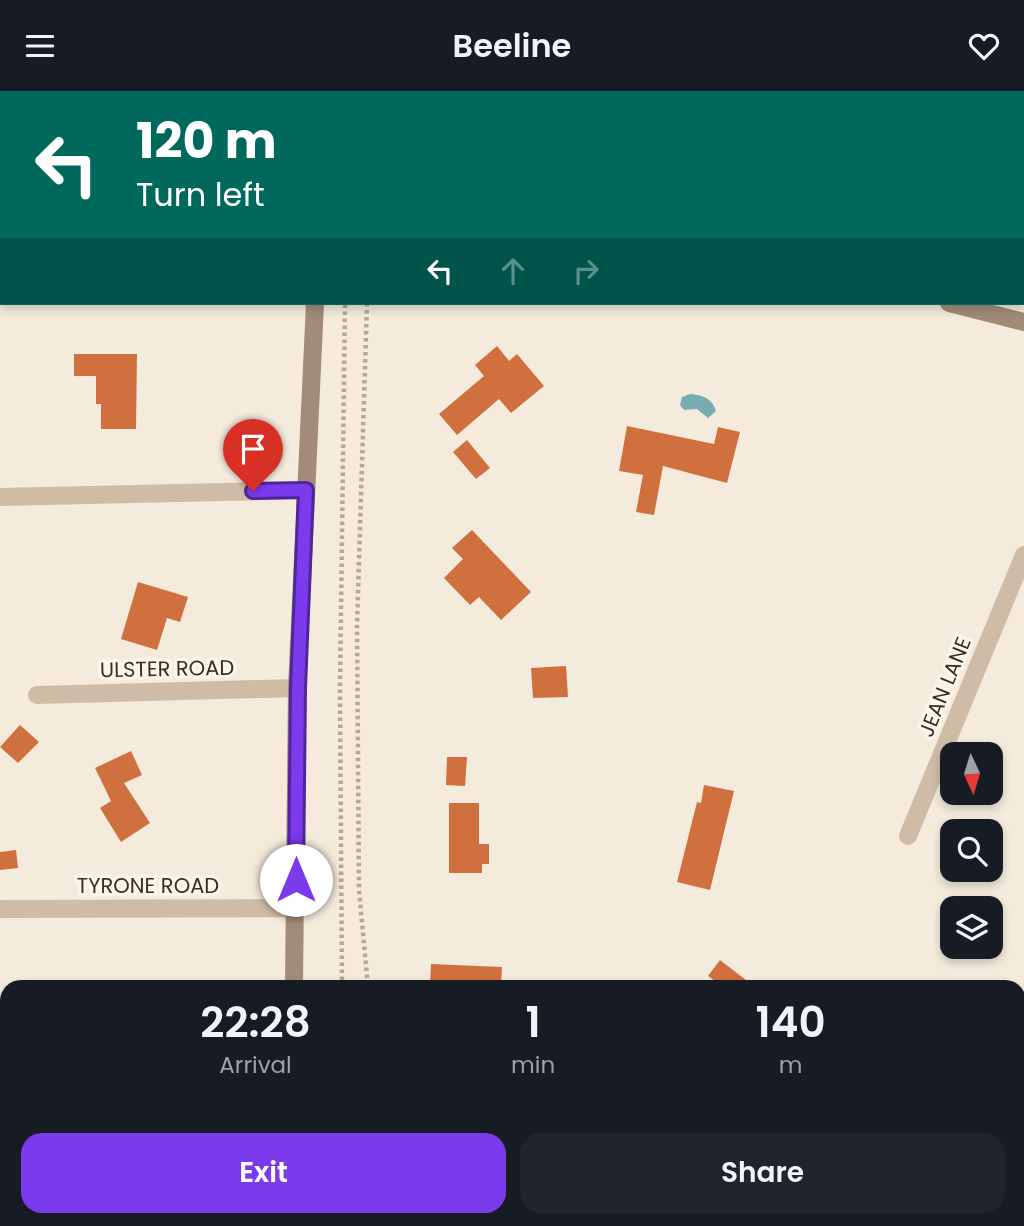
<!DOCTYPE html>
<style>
:root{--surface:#171b24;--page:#20242c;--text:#f1f3f6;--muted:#9ea1a6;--accent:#7c3aed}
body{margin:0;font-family:Poppins,sans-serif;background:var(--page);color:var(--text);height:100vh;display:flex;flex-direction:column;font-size:26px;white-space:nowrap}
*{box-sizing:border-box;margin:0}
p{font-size:23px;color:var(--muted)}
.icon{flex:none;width:38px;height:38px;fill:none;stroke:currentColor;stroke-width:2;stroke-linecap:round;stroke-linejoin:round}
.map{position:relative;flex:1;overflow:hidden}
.panel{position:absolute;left:0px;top:889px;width:1026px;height:247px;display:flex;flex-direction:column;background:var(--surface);border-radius:21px 21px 0 0;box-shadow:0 4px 10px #0003}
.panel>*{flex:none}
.top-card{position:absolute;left:0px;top:0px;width:1026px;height:214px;box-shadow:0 4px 10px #0003;background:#00695c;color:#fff;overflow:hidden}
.needle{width:46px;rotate:176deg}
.tools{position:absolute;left:940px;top:651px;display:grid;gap:14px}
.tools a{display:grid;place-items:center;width:63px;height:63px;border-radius:14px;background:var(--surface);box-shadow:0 4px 10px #0003;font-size:35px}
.pin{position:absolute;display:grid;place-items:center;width:60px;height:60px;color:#fff;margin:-72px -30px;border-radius:50% 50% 50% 0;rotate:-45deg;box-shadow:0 0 7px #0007}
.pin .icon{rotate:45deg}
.me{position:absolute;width:77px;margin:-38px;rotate:0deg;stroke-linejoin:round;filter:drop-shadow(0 0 5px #0008)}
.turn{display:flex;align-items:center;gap:24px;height:147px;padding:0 21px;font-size:32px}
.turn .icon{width:91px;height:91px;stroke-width:2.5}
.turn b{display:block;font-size:49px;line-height:60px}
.lanes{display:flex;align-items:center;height:66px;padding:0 21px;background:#0003;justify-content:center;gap:35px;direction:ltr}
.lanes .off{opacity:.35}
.eta{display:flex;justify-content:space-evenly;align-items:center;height:119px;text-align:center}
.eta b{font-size:42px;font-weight:600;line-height:49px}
.primary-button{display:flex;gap:14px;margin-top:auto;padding:14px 21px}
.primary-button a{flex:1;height:80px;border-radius:21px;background:var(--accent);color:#fff;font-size:28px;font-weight:600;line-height:80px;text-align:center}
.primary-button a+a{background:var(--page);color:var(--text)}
header{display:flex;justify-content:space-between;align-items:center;height:91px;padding:0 21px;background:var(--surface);font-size:32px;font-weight:600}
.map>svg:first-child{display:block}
.water{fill:#78acb4}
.building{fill:#d0703e}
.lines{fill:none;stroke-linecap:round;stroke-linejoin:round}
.path{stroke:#baa691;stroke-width:4.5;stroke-dasharray:3.5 3.5;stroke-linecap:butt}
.street{stroke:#cebca7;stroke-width:18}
.secondary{stroke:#a28b78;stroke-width:18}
.route-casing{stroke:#51269a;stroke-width:18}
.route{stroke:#7c3aed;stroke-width:12}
.labels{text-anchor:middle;stroke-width:7;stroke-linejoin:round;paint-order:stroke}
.street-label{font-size:21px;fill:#392f28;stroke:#fbf5e9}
</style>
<header><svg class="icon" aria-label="menu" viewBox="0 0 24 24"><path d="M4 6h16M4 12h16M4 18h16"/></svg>Beeline<svg class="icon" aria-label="heart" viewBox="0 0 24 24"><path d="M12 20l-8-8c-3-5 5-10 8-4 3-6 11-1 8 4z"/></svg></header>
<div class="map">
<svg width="1024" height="1135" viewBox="0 0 1024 1135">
<rect width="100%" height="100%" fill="#f4ebdc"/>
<path class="water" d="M 690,303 C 703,304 712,307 716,320 L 708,327 L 697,318 L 684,319 L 680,314 L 682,306 Z"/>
<path class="building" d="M 497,255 L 509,270 L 517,263 L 544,295 L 511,322 L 499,308 L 457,344 L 439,323 L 484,285 L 475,274 Z
M 74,263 L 137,263 L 136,338 L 101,338 L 101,313 L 96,313 L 96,285 L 74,285 Z
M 627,335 L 714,353 L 718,336 L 740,341 L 727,392 L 663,375 L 654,424 L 636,421 L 643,384 L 619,380 Z
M 467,349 L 490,377 L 476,388 L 453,361 Z
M 472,439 L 531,501 L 501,529 L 479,506 L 470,514 L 444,487 L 463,468 L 452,457 Z
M 138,491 L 188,506 L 180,531 L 167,527 L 157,559 L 121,548 Z
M 566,575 L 568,606 L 533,607 L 531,577 Z
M 20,634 L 39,651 L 18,672 L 0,656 Z
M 131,660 L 142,684 L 124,692 L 150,732 L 121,751 L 100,717 L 111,710 L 95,677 Z
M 447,666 L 467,666 L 465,695 L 446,694 Z
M 704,694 L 734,700 L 710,799 L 677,791 L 697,711 L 701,712 Z
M 449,712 L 479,712 L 479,753 L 489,753 L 489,773 L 482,773 L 482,782 L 449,782 Z
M 16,759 L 18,777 L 0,779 L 0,761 Z
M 720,869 L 755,896 L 723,896 L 708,885 Z
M 431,873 L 502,876 L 501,896 L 430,896 Z"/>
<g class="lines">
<path class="path" d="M 345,0 L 345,2
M 374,0 L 374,2
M 367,212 L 357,534 L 359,799 L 368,896
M 342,896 L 340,599 L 345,212
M 343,1129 L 343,1135
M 368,1135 L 369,1129"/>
<path class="street" d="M 1024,30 L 1024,28
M 0,406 L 306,399
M 37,604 L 297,597
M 908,745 L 1024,464
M 0,818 L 296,817"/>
<path class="secondary" d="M 322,2 L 322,0
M 949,212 L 1024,231
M 294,896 L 297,597 L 315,212
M 291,1135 L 291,1129"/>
</g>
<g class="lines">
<g class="route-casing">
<path id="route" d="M 253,400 L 306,399 L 298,597 L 296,789"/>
</g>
<use href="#route" class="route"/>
</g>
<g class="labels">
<g class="street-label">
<text transform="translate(167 578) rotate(-1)" y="7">ULSTER ROAD</text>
<text transform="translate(945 596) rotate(-68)" y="7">JEAN LANE</text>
<text x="148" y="802">TYRONE ROAD</text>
</g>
</g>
</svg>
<div class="tools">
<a><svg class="needle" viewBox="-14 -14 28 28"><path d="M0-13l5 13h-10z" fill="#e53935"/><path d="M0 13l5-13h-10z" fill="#9ea1a6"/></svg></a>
<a><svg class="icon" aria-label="search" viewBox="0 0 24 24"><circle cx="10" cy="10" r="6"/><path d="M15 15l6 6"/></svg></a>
<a><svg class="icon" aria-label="layers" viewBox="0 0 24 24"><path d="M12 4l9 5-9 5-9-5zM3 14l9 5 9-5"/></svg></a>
</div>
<div class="pin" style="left:253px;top:400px;background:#d93025"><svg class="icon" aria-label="arrive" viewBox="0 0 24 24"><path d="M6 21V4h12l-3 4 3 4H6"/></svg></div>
<svg class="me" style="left:296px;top:789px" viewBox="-20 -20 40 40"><circle r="19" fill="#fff"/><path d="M0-13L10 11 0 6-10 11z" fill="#7c3aed"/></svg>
<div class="top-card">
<div class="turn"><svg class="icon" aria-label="left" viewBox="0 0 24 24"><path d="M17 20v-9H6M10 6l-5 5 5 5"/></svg><div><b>120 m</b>Turn left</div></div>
<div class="lanes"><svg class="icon" aria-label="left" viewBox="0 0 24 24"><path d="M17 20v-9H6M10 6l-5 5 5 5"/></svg><svg class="icon off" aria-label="ahead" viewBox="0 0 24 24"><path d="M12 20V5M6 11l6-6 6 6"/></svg><svg class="icon off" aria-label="right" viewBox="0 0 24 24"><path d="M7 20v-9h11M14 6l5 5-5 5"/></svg></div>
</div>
<section class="panel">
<div class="eta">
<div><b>22:28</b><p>Arrival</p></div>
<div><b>1</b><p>min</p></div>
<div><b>140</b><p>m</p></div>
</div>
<div class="primary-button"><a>Exit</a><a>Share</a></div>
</section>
</div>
